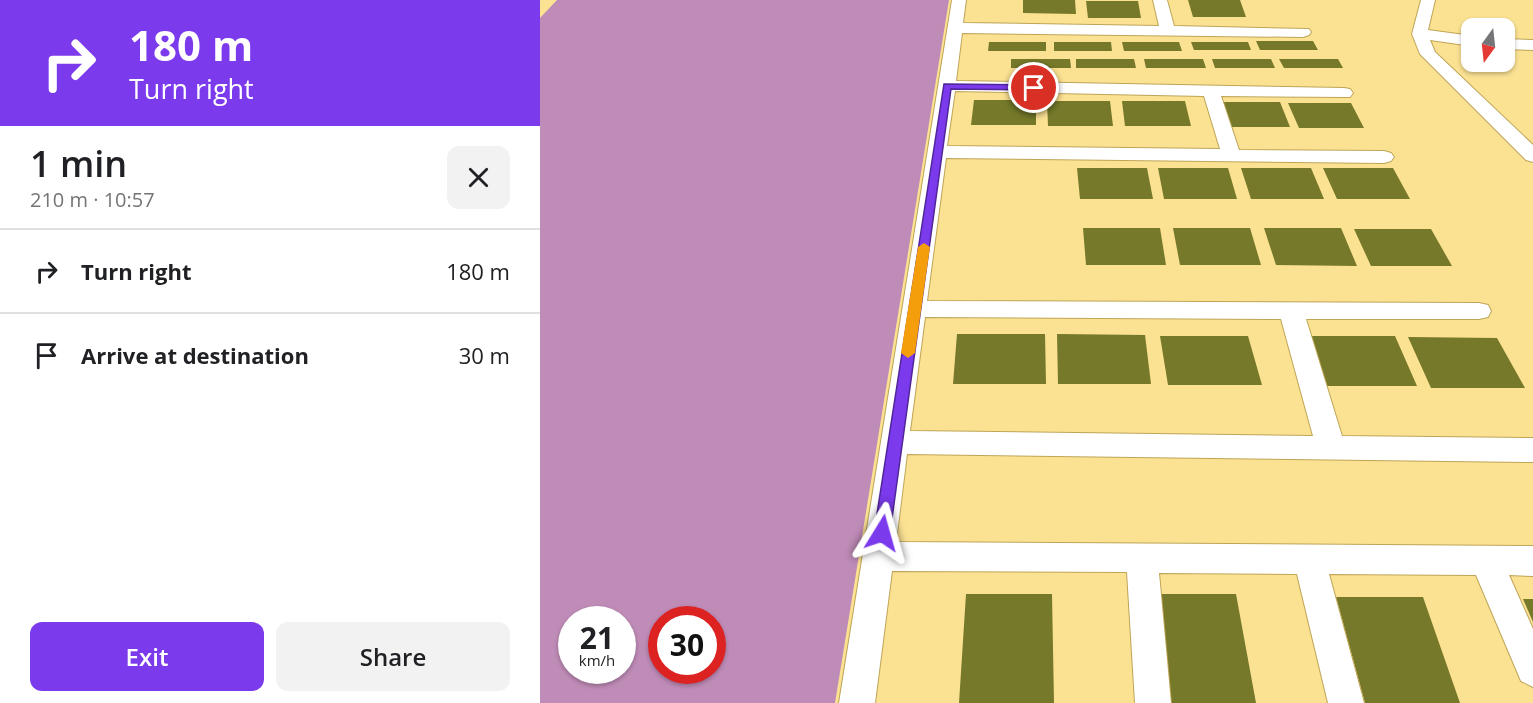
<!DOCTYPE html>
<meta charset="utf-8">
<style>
:root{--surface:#fff;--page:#f2f2f2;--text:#202124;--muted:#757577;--line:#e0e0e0;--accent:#7c3aed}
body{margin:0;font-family:"Open Sans",sans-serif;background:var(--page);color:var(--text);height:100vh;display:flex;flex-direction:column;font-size:22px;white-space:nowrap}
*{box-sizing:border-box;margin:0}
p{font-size:20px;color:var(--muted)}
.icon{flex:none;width:33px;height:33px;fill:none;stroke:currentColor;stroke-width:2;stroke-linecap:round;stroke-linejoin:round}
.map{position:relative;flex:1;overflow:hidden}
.details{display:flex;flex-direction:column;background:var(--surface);width:540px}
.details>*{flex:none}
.top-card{background:#7c3aed;color:#fff;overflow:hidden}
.needle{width:39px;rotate:195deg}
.tools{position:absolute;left:921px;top:18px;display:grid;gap:12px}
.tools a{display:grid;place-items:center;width:54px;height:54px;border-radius:12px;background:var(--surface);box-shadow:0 2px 4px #0004;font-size:30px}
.speed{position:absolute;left:18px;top:606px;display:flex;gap:12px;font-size:30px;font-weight:700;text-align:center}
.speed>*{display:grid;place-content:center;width:78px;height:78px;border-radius:50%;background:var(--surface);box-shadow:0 2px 4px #0004;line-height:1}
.speed small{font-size:15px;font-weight:400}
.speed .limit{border:9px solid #d22;background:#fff;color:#111}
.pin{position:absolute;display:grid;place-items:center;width:51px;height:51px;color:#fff;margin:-26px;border:3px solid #fff;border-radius:50%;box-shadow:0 2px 6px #0007}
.me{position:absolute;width:66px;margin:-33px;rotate:8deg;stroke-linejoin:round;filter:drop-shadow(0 0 4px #0008)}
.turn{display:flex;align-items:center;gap:21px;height:126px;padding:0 30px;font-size:27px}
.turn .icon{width:78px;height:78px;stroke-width:2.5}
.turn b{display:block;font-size:42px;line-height:51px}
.round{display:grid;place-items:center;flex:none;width:63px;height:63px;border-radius:12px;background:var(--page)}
.head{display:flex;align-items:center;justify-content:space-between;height:102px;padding:0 30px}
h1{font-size:36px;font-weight:600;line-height:45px}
.primary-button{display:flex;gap:12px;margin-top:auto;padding:12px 30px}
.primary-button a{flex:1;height:69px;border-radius:12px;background:var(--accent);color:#fff;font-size:24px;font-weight:600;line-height:69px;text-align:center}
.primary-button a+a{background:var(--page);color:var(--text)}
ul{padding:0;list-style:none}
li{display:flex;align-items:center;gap:18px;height:84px;padding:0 30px;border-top:2px solid var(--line)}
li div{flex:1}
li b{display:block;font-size:22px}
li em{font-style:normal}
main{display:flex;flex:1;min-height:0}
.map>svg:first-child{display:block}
.forest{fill:#bf8bb7;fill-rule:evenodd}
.building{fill:#757929}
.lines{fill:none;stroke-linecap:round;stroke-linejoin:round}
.minor-casing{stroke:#bea557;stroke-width:2}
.minor{fill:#fff;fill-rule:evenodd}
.route{fill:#7c3aed;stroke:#51269a;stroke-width:1.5}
.slow{fill:#f59e0b}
</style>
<main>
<section class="details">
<div class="top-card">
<div class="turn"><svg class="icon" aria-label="right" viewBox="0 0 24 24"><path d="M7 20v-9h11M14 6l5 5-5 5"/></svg><div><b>180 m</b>Turn right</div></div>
</div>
<div class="head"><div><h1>1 min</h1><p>210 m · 10:57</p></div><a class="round"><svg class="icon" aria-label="close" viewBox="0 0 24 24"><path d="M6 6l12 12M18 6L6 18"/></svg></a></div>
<ul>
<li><svg class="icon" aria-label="right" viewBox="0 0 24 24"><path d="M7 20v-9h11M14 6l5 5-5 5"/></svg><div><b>Turn right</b></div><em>180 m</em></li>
<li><svg class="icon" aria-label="arrive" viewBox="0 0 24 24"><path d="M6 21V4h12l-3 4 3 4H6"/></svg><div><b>Arrive at destination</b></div><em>30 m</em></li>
</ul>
<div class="primary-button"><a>Exit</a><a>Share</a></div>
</section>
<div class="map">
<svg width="993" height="703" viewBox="0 0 993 703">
<rect width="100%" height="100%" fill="#fbe192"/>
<path class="forest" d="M 17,0 L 409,0 L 295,703 L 0,703 L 0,18 ZM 32,620 L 82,620 L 82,670 L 32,670 ZM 122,620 L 172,620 L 172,670 L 122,670 Z"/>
<path class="building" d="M 483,0 L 535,0 L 536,14 L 483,13 Z
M 648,0 L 700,0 L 706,17 L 653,17 Z
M 546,1 L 598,1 L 601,18 L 548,18 Z
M 716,41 L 773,41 L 778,50 L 720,50 Z
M 449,42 L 506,42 L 506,51 L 448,51 Z
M 514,42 L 571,42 L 572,51 L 514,51 Z
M 582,42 L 639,42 L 642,51 L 584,51 Z
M 651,42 L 708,42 L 711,50 L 654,50 Z
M 471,59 L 530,59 L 531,68 L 471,68 Z
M 536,59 L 594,59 L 596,68 L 536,68 Z
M 604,59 L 663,59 L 666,68 L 606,68 Z
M 672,59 L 731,59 L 735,68 L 675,68 Z
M 739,59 L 798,59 L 803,68 L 744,68 Z
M 434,100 L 496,100 L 496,125 L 431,125 Z
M 507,101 L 570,101 L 573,126 L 508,126 Z
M 582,101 L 645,101 L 651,126 L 585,126 Z
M 677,102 L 740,102 L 750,127 L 685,127 Z
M 748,103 L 811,103 L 824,128 L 759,128 Z
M 537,168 L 607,168 L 613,199 L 540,199 Z
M 618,168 L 688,168 L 697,199 L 624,199 Z
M 701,168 L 771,168 L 784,199 L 711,199 Z
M 783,168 L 853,168 L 870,199 L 797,199 Z
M 543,228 L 620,228 L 626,265 L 546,265 Z
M 633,228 L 710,228 L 721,265 L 640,265 Z
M 724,228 L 801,228 L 817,266 L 736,265 Z
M 814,229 L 891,229 L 912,266 L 831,266 Z
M 417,334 L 505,334 L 506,384 L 413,384 Z
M 517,334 L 605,335 L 611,384 L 518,384 Z
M 620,336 L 708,336 L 722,385 L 628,385 Z
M 767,336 L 855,336 L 877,386 L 783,386 Z
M 868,337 L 957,338 L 985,388 L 891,388 Z
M 426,594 L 512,594 L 514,703 L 419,703 Z
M 609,594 L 696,594 L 716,703 L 620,703 Z
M 796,597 L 883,597 L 920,703 L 825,703 Z
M 983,599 L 993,599 L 993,622 Z"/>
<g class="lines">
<g class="minor-casing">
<path id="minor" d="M 412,0 L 426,0 L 423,23 L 619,26 L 613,0 L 627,0 L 634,26 L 769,29 L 771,32 L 769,35 L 763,37 L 422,33 L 416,81 L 804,88 L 810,89 L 813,93 L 810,97 L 681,96 L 699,150 L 844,151 L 851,153 L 854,157 L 851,161 L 844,163 L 406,158 L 387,301 L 939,303 L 948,305 L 951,311 L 948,317 L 939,319 L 766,319 L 802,436 L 993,438 L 993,462 L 367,454 L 356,542 L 993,546 L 993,576 L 969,575 L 993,629 L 993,687 L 981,681 L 936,575 L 789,574 L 824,703 L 788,703 L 757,574 L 619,573 L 631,703 L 595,703 L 587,572 L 352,571 L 335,703 L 299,703 ZM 415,91 L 664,96 L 680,149 L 407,146 ZM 385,317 L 741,319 L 773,436 L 370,431 Z
M 881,0 L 895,0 L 888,30 L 932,36 L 932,46 L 890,40 L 895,52 L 993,145 L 993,162 L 986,160 L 880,54 L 872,34 Z
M 964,39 L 993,40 L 993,50 L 964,49 Z"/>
</g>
<use href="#minor" class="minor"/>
</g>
<path class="route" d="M 404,84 L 494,85 L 498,88 L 494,90 L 411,89 L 350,533 L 348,538 L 342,540 L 336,538 L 334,533 Z"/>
<path class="slow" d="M 384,243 L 390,247 L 375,353 L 368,358 L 361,353 L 378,247 Z"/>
</svg>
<div class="tools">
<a><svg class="needle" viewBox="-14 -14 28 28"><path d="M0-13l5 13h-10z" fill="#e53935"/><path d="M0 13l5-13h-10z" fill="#757577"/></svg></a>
</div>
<div class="speed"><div>21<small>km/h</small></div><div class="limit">30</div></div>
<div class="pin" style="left:494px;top:88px;background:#d93025"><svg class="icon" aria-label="arrive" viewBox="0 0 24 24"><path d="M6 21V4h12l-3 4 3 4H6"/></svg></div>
<svg class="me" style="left:342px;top:533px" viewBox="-20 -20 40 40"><path d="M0-17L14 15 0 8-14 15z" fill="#7c3aed" stroke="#fff" stroke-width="4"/></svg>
</div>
</main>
